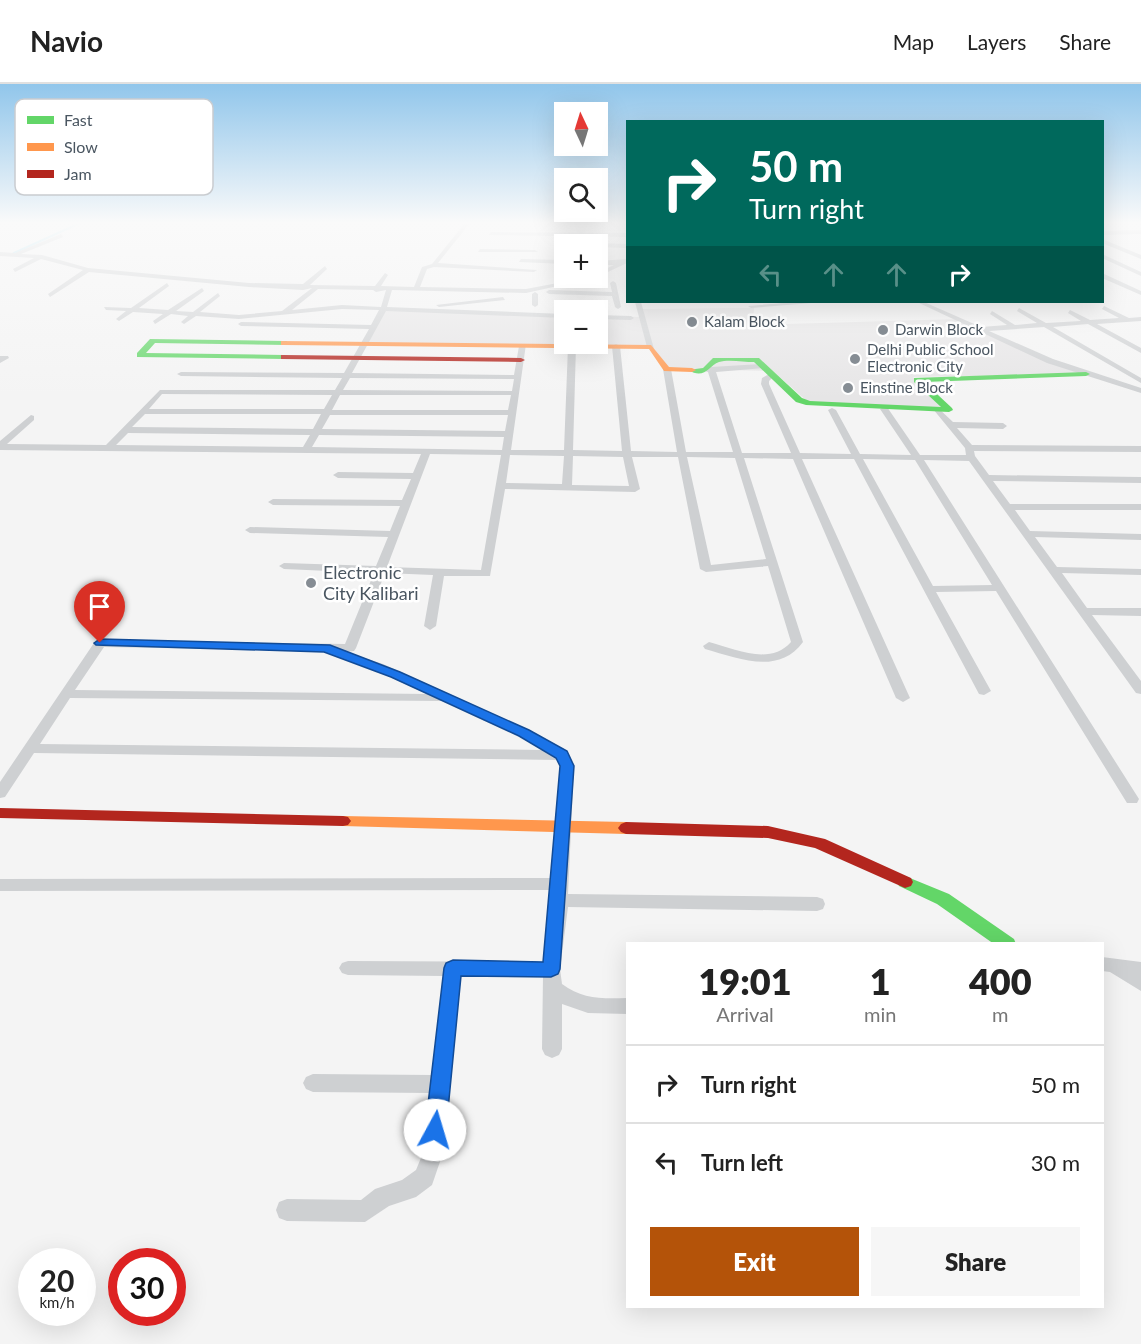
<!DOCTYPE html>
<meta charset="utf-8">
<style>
:root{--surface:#fff;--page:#f6f6f6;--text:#222;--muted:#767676;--line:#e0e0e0;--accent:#b45309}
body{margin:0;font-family:Lato,sans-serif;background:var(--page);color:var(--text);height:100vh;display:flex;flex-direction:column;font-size:22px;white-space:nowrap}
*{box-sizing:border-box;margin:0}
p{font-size:20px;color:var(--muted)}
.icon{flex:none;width:33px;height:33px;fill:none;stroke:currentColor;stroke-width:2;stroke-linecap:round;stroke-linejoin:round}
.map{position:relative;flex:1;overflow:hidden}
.details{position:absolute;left:626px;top:858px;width:478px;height:366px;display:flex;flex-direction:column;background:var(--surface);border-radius:0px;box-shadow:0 6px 24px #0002}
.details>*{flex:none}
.guide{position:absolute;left:626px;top:36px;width:478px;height:183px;border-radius:0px;box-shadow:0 6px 24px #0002;background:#00695c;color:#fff;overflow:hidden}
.needle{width:39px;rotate:356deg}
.buttons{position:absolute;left:554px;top:18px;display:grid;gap:12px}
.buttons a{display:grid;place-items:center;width:54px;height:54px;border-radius:0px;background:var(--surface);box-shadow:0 6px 24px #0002;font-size:30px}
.speed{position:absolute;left:18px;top:1164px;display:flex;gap:12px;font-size:30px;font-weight:700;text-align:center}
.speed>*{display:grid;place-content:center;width:78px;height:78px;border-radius:50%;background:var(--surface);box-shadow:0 6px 24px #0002;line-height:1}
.speed small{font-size:15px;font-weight:400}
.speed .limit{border:9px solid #d22;background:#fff;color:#111}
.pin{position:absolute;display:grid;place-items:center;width:51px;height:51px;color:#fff;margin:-62px -26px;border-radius:50% 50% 50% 0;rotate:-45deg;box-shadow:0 0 6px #0007}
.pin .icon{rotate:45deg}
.me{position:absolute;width:66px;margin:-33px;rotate:6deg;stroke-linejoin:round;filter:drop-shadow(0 0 4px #0008)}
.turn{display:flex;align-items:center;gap:21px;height:126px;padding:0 24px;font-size:27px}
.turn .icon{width:78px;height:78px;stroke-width:2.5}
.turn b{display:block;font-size:42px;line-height:51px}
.lanes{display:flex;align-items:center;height:57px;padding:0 24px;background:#0003;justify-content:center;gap:30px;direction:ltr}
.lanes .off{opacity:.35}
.eta{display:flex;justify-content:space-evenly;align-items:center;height:102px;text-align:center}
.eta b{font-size:36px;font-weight:800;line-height:42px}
.button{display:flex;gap:12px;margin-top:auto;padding:12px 24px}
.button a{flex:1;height:69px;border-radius:0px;background:var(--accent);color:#fff;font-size:24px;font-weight:800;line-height:69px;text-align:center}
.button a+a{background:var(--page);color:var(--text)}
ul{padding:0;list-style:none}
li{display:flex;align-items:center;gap:18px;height:78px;padding:0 24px;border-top:2px solid var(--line)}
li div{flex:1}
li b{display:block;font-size:22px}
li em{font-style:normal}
header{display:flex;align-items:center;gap:36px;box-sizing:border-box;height:84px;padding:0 30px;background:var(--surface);border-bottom:2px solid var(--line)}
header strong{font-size:28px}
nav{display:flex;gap:33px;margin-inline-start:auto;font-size:21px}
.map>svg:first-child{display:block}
.education{fill:#e6e5e6}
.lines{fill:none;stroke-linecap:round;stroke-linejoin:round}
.stream{stroke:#aee2f0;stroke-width:2}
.street{fill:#ced0d2;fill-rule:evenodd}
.fast{fill:#63d668;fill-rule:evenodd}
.slow{fill:#ff974d;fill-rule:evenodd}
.jam{fill:#b3261e;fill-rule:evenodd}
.route{fill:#1a73e8;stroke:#114b97;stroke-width:1.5}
.poi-dot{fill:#868d94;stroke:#fff;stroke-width:2}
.labels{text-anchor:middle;stroke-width:5;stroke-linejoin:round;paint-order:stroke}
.far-poi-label{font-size:15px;fill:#4a5661;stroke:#fff;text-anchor:start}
.poi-label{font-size:18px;fill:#4a5661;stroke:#fff;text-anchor:start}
.key{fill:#fff;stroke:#c9ccd0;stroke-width:1.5}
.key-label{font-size:16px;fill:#4a5661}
</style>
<header>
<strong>Navio</strong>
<nav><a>Map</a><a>Layers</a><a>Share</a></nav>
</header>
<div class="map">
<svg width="1141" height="1260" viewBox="0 0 1141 1260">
<rect width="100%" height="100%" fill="#f4f4f4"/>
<path class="education" d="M 754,224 L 753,241 L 958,235 L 1086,290 L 913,293 L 949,326 L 808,318 L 773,287 L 667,285 L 651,263 L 364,261 L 383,226 L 564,231 L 564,260 L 597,260 L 597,232 L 641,233 L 640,225 Z"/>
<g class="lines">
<path class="stream" d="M 14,169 L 80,139"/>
<path class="street" d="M 465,139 L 470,139 L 438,179 L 537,186 L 534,188 L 434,183 L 427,185 L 420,203 L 526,205 L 584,194 L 594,194 L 526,209 L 392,206 L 387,223 L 564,230 L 564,234 L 386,227 L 352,289 L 514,291 L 519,262 L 526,260 L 511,366 L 564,366 L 568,262 L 572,260 L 576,262 L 573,366 L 622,367 L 612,262 L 616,260 L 620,262 L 631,367 L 677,368 L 663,285 L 667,283 L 671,285 L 686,368 L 733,368 L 708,288 L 701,286 L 711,283 L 761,280 L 765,282 L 764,284 L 716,288 L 742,369 L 791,369 L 761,300 L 762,294 L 771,289 L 775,291 L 769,297 L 769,300 L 800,369 L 851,370 L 828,326 L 832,324 L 836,326 L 860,370 L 911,371 L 880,325 L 884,323 L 887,323 L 920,371 L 966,371 L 965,364 L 933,325 L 937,323 L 953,338 L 1003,339 L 1007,342 L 1003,345 L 957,344 L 972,361 L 1141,362 L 1141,368 L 974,367 L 975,372 L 989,391 L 1141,393 L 1141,399 L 993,397 L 1010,420 L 1141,420 L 1141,426 L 1015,426 L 1030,447 L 1141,450 L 1141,456 L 1035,453 L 1057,483 L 1141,485 L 1141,491 L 1062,489 L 1087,524 L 1141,524 L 1141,532 L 1092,531 L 1141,597 L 1141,610 L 1136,609 L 969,377 L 924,376 L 1139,715 L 1137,719 L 1127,719 L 996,507 L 936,508 L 991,607 L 984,611 L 979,610 L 854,375 L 802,375 L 910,614 L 903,618 L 896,614 L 793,375 L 744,374 L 803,558 C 778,592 738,574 705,565 L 703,562 L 709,558 C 735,565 770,582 791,558 L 768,482 L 706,488 L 700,485 L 678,373 L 632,373 L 640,405 L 635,408 L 505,405 L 490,492 L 444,492 L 436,542 L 430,546 L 424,542 L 433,491 L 385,489 L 356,564 L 354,567 L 346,568 L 383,580 L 529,646 L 567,668 L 574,682 L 568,810 L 817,813 L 823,815 L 825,820 L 823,825 L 817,827 L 568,823 L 560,885 L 562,900 C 582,915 602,915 627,914 L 627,930 L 588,929 L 562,920 L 562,965 L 559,971 L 552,974 L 545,971 L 542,965 L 543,892 L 461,892 L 443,1069 L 432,1101 L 416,1113 L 389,1122 L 365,1138 L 287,1137 L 279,1134 L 276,1126 L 279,1118 L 287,1115 L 361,1116 L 375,1105 L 402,1096 L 416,1086 L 423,1069 L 430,1009 L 313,1008 L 306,1005 L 303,999 L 306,993 L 313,990 L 432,991 L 443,892 L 348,891 L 342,889 L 339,884 L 342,879 L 348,877 L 543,878 L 552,806 L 0,807 L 0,795 L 553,794 L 560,682 L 557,676 L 34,669 L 5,713 L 0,714 L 0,698 L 96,556 L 345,560 L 374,489 L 284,485 L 279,482 L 284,479 L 376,482 L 388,453 L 250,449 L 245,446 L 250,443 L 390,447 L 400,422 L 273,421 L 268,418 L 273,415 L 402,416 L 411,395 L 338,394 L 333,391 L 338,388 L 413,389 L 421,370 L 0,366 L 0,357 L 31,331 L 34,332 L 34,336 L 7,360 L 106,361 L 160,306 L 335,306 L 342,294 L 181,292 L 177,290 L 181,288 L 344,289 L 369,245 L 241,242 L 238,240 L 241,238 L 371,241 L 379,226 L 342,225 L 239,235 L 196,232 L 184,240 L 181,238 L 188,232 L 171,230 L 155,240 L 153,237 L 163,230 L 133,228 L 119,237 L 116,235 L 126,227 L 106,226 L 104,223 L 131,224 L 167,199 L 169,202 L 139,224 L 168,226 L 202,204 L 204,207 L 176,227 L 193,228 L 218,209 L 220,212 L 200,228 L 239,231 L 282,227 L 312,204 L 303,206 L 249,203 L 89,188 L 50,213 L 48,210 L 83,186 L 41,175 L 15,188 L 13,185 L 34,174 L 0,172 L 0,168 L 15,169 L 61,150 L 63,153 L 21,170 L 42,171 L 88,184 L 249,199 L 303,200 L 325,182 L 327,185 L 310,201 L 375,202 L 385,189 L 388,191 L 381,202 L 414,203 L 422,183 L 432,180 ZM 318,205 L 373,206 L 376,208 L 386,206 L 381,223 L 342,221 L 292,226 ZM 350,294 L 514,295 L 512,307 L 343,306 ZM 162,310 L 332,311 L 324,325 L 149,325 ZM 340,311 L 511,311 L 508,326 L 332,326 ZM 145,330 L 321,330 L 313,345 L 132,343 ZM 330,331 L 508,331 L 505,347 L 322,345 ZM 128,349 L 310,351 L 303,363 L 116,361 ZM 319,351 L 504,353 L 502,366 L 312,363 ZM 430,370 L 501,371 L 481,486 L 387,483 ZM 510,371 L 564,372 L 562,400 L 506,399 ZM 573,372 L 623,373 L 629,402 L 572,401 ZM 687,373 L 735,374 L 766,475 L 711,481 ZM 863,375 L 915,376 L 992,501 L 933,502 ZM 104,563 L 326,567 L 375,586 L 427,610 L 75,606 ZM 70,614 L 443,617 L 519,652 L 543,666 L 40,660 Z
M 1141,146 L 1141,150 L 1102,151 L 1102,147 Z
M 491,148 L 627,149 L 627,153 L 489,151 Z
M 1102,155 L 1141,171 L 1141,175 L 1102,159 Z
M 597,159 L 627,160 L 627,164 L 597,163 L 595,160 Z
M 480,165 L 535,166 L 538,168 L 478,168 Z
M 1102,170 L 1141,188 L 1141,192 L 1102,174 Z
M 521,175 L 564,176 L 564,180 L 519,178 Z
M 627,175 L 627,179 L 597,193 L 597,189 L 614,181 L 597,181 L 597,177 Z
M 1102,189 L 1141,207 L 1141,211 L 1102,194 Z
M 613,197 L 616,199 L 621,223 L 618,225 L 615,223 L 612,212 L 549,210 L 546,208 L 549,206 L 612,208 L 610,199 Z
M 535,208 L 538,210 L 538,221 L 535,223 L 532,221 L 532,210 Z
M 503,213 L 505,216 L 439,223 L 436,221 Z
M 635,218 L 641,218 L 654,265 L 647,263 Z
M 796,218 L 824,218 L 751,224 L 748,222 Z
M 917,218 L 924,218 L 981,243 L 1007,241 L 990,230 L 992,227 L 1015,241 L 1037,239 L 1017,227 L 1019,224 L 1046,239 L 1081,237 L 1068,229 L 1070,226 L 1090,236 L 1119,234 L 1102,225 L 1104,222 L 1129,234 L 1141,233 L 1141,237 L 1097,240 L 1141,264 L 1141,269 L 1088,240 L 1053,243 L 1141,294 L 1141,299 L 1044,243 L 989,247 L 1053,275 L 1141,304 L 1141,309 L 1047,279 Z
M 597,231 L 631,232 L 634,234 L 631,236 L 597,235 Z
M 0,272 L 8,272 L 9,274 L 0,279 Z
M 1102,873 L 1141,878 L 1141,907 L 1110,888 L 1102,887 Z"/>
<path class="fast" d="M 150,255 L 284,257 L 287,257 L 287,261 L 155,259 L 146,269 L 284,271 L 288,273 L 284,275 L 137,273 L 137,269 Z
M 713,274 L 759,274 L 802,314 L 810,317 L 941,323 L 914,298 L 914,294 L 1086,288 L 1090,290 L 1086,292 L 924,298 L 952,324 L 953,326 L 949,328 L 806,321 L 796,318 L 754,278 C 744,278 728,275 719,278 C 708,282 705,296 688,286 L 703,284 Z
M 905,792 L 949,810 L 1014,855 L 1016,860 L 994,860 L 937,820 L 899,802 L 897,798 L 899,794 Z"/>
<path class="slow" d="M 281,257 L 651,261 L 669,283 L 692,284 L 696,286 L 692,288 L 664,287 L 649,265 L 284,261 L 281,261 Z
M 343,732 L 626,738 L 631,740 L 634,744 L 631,748 L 626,750 L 343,742 L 338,741 L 335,737 L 338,733 Z"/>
<path class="jam" d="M 284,271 L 521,274 L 525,276 L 521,278 L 281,275 L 281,271 Z
M 0,724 L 343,732 L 348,733 L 351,737 L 348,741 L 343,742 L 0,734 Z
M 626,738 L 768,742 L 825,755 L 911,794 L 913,798 L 911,802 L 905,804 L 815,764 L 768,754 L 626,750 L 621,748 L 618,744 L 621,740 Z"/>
</g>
<linearGradient id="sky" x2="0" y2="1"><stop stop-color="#91c6eb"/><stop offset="0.44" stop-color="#fafafa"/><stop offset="1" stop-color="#fafafa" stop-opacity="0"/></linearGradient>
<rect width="1141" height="315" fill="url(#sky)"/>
<path class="route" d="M 100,555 L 330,561 L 400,588 L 529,646 L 567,667 L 574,682 L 560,885 L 558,890 L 551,893 L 461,892 L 446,1046 L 443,1053 L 435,1056 L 428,1053 L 425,1046 L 444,884 L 446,879 L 453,876 L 543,878 L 560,682 L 556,674 L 519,652 L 391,593 L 324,568 L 96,561 L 94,559 Z"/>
<g class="poi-dot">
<circle cx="692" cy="238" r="6"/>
<circle cx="883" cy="246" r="6"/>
<circle cx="855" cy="275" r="6"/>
<circle cx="848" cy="304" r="6"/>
<circle cx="311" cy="499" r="6"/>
</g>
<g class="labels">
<g class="far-poi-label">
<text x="704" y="243">Kalam Block</text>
<text x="895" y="251">Darwin Block</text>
<text x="867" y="271">Delhi Public School<tspan x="867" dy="17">Electronic City</tspan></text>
<text x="860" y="309">Einstine Block</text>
</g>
<g class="poi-label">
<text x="323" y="495">Electronic<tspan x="323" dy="21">City Kalibari</tspan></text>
</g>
</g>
<rect x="15" y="15" width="198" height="96" rx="9" class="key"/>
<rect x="27" y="32" width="27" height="8" fill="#63d668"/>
<rect x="27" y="59" width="27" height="8" fill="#ff974d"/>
<rect x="27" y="86" width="27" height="8" fill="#b3261e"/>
<g class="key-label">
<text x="64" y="42">Fast</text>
<text x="64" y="69">Slow</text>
<text x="64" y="96">Jam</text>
</g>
</svg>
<div class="buttons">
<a><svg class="needle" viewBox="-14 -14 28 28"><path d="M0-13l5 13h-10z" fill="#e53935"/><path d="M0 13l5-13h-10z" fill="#767676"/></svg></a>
<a><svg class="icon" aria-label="search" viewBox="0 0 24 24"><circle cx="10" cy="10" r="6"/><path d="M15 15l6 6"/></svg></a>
<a>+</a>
<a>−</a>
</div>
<div class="speed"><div>20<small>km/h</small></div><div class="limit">30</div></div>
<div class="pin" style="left:100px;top:559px;background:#d93025"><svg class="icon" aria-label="arrive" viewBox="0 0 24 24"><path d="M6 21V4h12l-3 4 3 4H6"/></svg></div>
<svg class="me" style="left:435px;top:1046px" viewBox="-20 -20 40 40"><circle r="19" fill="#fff"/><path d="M0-13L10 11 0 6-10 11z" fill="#1a73e8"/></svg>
<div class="guide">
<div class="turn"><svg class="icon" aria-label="right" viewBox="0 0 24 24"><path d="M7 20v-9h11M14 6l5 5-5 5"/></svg><div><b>50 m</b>Turn right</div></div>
<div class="lanes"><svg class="icon off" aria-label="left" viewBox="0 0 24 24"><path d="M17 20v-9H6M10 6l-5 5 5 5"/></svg><svg class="icon off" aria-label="ahead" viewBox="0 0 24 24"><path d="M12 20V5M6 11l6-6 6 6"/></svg><svg class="icon off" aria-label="ahead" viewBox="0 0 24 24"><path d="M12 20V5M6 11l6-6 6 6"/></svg><svg class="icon" aria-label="right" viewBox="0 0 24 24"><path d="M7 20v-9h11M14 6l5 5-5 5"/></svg></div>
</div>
<section class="details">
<div class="eta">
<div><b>19:01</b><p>Arrival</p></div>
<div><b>1</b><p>min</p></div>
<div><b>400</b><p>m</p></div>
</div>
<ul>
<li><svg class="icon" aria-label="right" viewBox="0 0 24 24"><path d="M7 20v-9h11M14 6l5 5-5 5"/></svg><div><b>Turn right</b></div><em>50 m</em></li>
<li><svg class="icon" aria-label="left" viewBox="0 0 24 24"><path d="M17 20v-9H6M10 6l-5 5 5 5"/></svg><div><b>Turn left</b></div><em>30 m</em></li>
</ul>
<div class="button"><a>Exit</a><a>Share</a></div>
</section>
</div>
